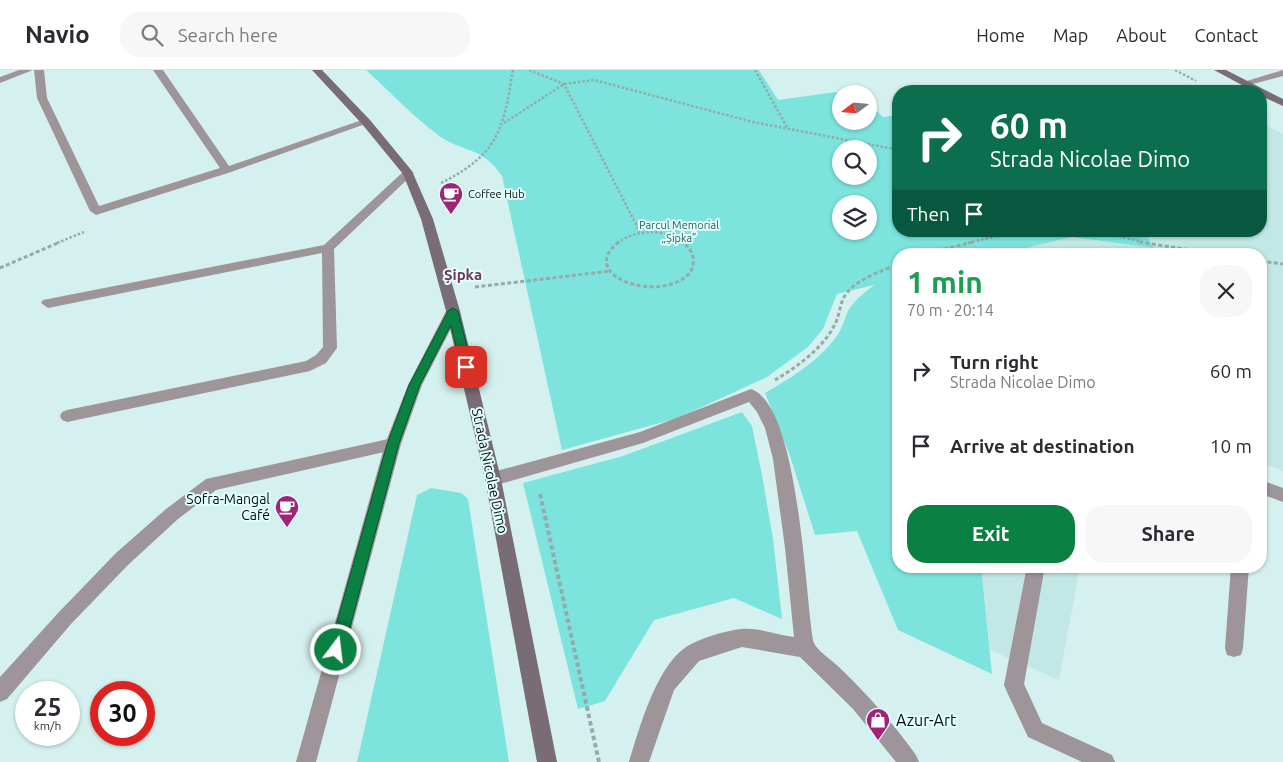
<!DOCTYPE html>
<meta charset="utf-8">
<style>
:root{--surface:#fff;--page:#f7f7f7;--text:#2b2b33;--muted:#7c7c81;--line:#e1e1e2;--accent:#0b8043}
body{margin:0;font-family:Ubuntu,sans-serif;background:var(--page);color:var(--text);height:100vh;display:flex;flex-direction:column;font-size:19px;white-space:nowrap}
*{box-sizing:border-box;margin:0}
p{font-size:16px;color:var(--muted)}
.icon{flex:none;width:28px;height:28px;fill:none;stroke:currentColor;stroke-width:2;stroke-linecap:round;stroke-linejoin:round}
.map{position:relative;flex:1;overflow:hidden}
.sheet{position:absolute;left:892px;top:178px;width:375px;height:325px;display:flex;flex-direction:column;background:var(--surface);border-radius:20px;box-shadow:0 1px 4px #0004}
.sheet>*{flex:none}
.hud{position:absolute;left:892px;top:15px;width:375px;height:152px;border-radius:20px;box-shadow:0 1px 4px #0004;background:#0b6e4f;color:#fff;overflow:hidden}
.needle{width:32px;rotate:254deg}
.controls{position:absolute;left:832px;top:15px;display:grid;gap:10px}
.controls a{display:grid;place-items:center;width:45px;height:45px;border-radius:50%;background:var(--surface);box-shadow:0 1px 4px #0004;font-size:25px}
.speed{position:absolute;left:15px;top:611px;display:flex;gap:10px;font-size:25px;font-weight:700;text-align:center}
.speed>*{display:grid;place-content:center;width:65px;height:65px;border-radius:50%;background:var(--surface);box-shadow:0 1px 4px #0004;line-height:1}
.speed small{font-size:12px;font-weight:400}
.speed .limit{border:8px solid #d22;background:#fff;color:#111}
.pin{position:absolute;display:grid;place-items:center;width:42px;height:42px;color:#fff;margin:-21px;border-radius:10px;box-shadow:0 2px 8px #0006}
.me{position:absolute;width:55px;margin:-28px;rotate:15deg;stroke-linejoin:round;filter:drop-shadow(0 0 4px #0008)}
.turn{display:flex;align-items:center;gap:18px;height:105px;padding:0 15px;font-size:22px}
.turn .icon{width:65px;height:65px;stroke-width:2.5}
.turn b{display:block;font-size:35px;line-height:42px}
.then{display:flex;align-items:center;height:48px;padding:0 15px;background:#0003;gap:10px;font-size:19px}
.round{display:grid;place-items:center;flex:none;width:52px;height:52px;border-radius:20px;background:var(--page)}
.summary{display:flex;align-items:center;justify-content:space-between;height:85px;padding:0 15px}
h1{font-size:30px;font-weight:600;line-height:38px;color:#1e9e55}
.button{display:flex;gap:10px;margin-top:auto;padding:10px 15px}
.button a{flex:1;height:58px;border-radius:20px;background:var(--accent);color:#fff;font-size:20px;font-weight:600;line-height:58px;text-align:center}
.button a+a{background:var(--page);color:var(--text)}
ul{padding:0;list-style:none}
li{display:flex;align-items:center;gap:15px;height:75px;padding:0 15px}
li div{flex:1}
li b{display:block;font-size:19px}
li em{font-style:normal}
header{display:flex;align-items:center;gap:30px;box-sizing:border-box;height:70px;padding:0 25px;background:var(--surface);border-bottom:1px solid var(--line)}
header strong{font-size:24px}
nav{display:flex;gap:28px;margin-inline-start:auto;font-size:18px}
.search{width:350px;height:45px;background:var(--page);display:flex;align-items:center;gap:12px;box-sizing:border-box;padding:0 18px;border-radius:20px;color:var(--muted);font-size:19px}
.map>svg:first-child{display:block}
.built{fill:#c2e7e5}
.green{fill:#7ce3dd;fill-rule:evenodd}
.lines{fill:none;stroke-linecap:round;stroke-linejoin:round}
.path-far2{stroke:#95aba9;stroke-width:2.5;stroke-dasharray:2.5 2;stroke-linecap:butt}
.path-far1{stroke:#95aba9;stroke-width:3;stroke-dasharray:4 2.5;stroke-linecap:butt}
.path{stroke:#95aba9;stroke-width:4;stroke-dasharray:4.5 3;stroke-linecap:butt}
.lane{fill:#9e959a;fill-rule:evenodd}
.street{fill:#9e959a;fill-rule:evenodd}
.secondary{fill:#7a6c74;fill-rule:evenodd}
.route{fill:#0b8043;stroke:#07532c}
.labels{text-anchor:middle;stroke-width:4;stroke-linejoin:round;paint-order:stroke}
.far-poi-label{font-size:11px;fill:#050d0d;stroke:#e2fffc;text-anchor:start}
.far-park-label{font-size:11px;fill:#245a58;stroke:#e2fffc}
.street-label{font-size:14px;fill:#050d0d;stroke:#e2fffc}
.poi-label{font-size:14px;fill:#050d0d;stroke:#e2fffc;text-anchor:end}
.neighbourhood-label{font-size:15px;font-weight:bold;fill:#74365d;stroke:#e2fffc}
.near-poi-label{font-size:16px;fill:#050d0d;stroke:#e2fffc;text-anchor:start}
</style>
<header>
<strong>Navio</strong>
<div class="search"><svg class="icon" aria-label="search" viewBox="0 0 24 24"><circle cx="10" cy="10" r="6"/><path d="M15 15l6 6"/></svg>Search here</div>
<nav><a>Home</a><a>Map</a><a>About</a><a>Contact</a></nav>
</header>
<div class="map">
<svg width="1283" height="692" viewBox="0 0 1283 692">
<rect width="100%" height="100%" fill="#d5f1ef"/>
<path class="built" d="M 1261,52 L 1283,64 L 1283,401 L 1261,393 L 1261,184 L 1000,184 L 1072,167 L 1153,178 L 1144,161 L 1261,161 Z
M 981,496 L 1080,496 L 1059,610 L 990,580 Z"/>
<path class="green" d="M 366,0 L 759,0 L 778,30 L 836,22 L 841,28 L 841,51 L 869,51 L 869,34 L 883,47 L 899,45 L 899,161 L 1144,161 L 1154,178 L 1072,167 L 1000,184 L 899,184 L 899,496 L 981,496 L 992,604 L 898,560 L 857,461 L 815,465 L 790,386 L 765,323 C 792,307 823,289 840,261 C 844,254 845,246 849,239 C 856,229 865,222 874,215 L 837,224 L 823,259 L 808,277 L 767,307 L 678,348 L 562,380 L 502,106 C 481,75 462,83 438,65 C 413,46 390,22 366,0 ZM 841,79 L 869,79 L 869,106 L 841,106 ZM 841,134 L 869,134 L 869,161 L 841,161 Z
M 742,342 L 752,356 L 762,405 L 773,469 L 782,549 L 734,528 L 654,550 L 605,631 L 578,639 L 523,413 L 623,386 Z
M 431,418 L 461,423 L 468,429 L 509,692 L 357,692 L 417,425 Z"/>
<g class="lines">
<path class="path-far2" d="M 529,0 L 564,14 L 640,162
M 755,0 L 788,59
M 1175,0 L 1196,11
M 504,53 L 564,14 L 594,10 L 753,52 L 899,80
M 441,113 C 499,84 503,60 513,0
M 1097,161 L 1147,173
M 57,173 L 84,162
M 617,173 C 637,159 664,158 684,173
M 968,173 L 1018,161"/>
<path class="path-far1" d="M 619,172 C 579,202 644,229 679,211 C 685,208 692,203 693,195 C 695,185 690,178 682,172
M 1139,172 L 1217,184
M 925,184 L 973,172
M 1261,191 L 1283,194
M 0,198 L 60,172
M 475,217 L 611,201
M 775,310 C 798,296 824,278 836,252 C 840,243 840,232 846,224 C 858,208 882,201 899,194"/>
<path class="path" d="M 540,424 L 599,692"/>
<path class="lane" d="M 19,0 L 33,0 L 0,13 L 0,7 Z
M 34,0 L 44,0 L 47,28 L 99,136 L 220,98 L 153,0 L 163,0 L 229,96 L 362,50 L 371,52 L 231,102 L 96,145 L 90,141 L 37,28 Z
M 1283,0 L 1283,6 L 1245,16 L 1240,13 Z
M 408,100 L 414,103 L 412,105 L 334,179 L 337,278 L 326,293 L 310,301 L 67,352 L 62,350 L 60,346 L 62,342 L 67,340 L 306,291 L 316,285 L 323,277 L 322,183 L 48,238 L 41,233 L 43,230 L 324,175 L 404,101 Z
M 751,319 C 799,335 805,524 813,570 C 814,579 832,590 839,597 C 867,624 893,653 916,685 L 919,692 L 896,692 L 853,639 L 800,587 L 742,577 L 699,591 L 674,620 L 649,692 L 629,692 C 639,659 656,597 686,577 C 700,568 724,561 741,559 C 757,557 778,565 794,567 L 785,478 L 773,389 L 765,358 L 757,342 L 749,332 L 643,373 L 493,416 L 487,414 L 485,409 L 487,404 L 493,402 L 640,362 Z
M 393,368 L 398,370 L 401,374 L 398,378 L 393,380 L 216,420 L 178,449 L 128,495 L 71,554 L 7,629 L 0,632 L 0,607 L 59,542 L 116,483 L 166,439 L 206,409 Z
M 1261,410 L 1283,418 L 1283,432 L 1261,424 Z
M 1027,496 L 1045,496 L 1024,614 L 1042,653 L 1112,685 L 1115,692 L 1082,692 L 1028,667 L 1007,622 L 1004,615 Z
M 1231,496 L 1249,496 L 1243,578 L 1241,585 L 1234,587 L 1227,585 L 1225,578 Z"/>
<path class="street" d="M 453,236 L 460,241 L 422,315 L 401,374 L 316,692 L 296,692 L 385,374 L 408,315 L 446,241 Z"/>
<path class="secondary" d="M 312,0 L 322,0 L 370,50 L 412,101 L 433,149 L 460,241 L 501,409 L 557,692 L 537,692 L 485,409 L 446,241 L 421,149 L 403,104 L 362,54 Z
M 1214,0 L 1226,0 L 1283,29 L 1283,36 L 1261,26 L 1261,21 L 1253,21 Z"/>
</g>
<path class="route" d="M 453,238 L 458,241 L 472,297 L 466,301 L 461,297 L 451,255 L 420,315 L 399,374 L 344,580 L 341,585 L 336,587 L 331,585 L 329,580 L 387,374 L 409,315 L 448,241 Z"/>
<defs>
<g id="cafe-pin" transform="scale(1.25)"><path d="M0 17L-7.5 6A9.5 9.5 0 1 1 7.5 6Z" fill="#9f2379" stroke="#e2fffc"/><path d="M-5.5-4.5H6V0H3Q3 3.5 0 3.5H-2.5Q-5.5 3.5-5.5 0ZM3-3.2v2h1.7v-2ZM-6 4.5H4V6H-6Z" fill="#fff"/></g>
<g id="shop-pin" transform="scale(1.25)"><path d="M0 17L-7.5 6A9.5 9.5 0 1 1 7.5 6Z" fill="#9f2379" stroke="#e2fffc"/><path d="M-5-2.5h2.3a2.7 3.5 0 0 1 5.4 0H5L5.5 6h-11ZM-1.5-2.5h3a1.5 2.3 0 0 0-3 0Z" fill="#fff"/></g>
</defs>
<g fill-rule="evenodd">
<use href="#cafe-pin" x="451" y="124"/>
<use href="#cafe-pin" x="287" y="437"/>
<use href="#shop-pin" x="878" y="650"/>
</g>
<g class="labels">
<g class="far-poi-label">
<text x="468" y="128">Coffee Hub</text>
</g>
<g class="far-park-label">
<text x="679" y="159">Parcul Memorial<tspan x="679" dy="13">„Șipka”</tspan></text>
</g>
<g class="street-label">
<text transform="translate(490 401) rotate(78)" y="5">Strada Nicolae Dimo</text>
</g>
<g class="poi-label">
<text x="270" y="434">Sofra-Mangal<tspan x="270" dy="16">Café</tspan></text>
</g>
<g class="neighbourhood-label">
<text x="463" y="210">Șipka</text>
</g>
<g class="near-poi-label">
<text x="896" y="656">Azur-Art</text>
</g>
</g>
</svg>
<div class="controls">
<a><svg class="needle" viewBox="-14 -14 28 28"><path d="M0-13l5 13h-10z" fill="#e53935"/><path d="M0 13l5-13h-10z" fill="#7c7c81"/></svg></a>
<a><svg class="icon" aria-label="search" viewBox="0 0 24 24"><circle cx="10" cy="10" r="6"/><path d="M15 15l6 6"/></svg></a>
<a><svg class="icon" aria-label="layers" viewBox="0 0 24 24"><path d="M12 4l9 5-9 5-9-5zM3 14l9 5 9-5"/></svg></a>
</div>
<div class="speed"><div>25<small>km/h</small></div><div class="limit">30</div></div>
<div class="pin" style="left:466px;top:297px;background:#d93025"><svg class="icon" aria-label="arrive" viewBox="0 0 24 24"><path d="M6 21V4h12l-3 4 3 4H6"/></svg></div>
<svg class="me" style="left:336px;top:580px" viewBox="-20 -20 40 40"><circle r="17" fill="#0b8043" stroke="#fff" stroke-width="3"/><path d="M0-11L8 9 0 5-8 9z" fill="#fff"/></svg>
<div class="hud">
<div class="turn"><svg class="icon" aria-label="right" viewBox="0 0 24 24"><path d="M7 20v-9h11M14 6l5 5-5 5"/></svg><div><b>60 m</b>Strada Nicolae Dimo</div></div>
<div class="then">Then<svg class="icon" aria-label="arrive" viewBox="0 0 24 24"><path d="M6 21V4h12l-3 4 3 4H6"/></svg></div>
</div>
<section class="sheet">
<div class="summary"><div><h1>1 min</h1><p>70 m · 20:14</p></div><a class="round"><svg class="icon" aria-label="close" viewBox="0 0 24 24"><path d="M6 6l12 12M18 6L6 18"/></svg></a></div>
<ul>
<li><svg class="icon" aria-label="right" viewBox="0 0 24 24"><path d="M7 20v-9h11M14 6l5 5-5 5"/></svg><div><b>Turn right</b><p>Strada Nicolae Dimo</p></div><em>60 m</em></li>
<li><svg class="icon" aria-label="arrive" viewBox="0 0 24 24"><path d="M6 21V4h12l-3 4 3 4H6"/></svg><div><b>Arrive at destination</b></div><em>10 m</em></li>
</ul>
<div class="button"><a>Exit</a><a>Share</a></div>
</section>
</div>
